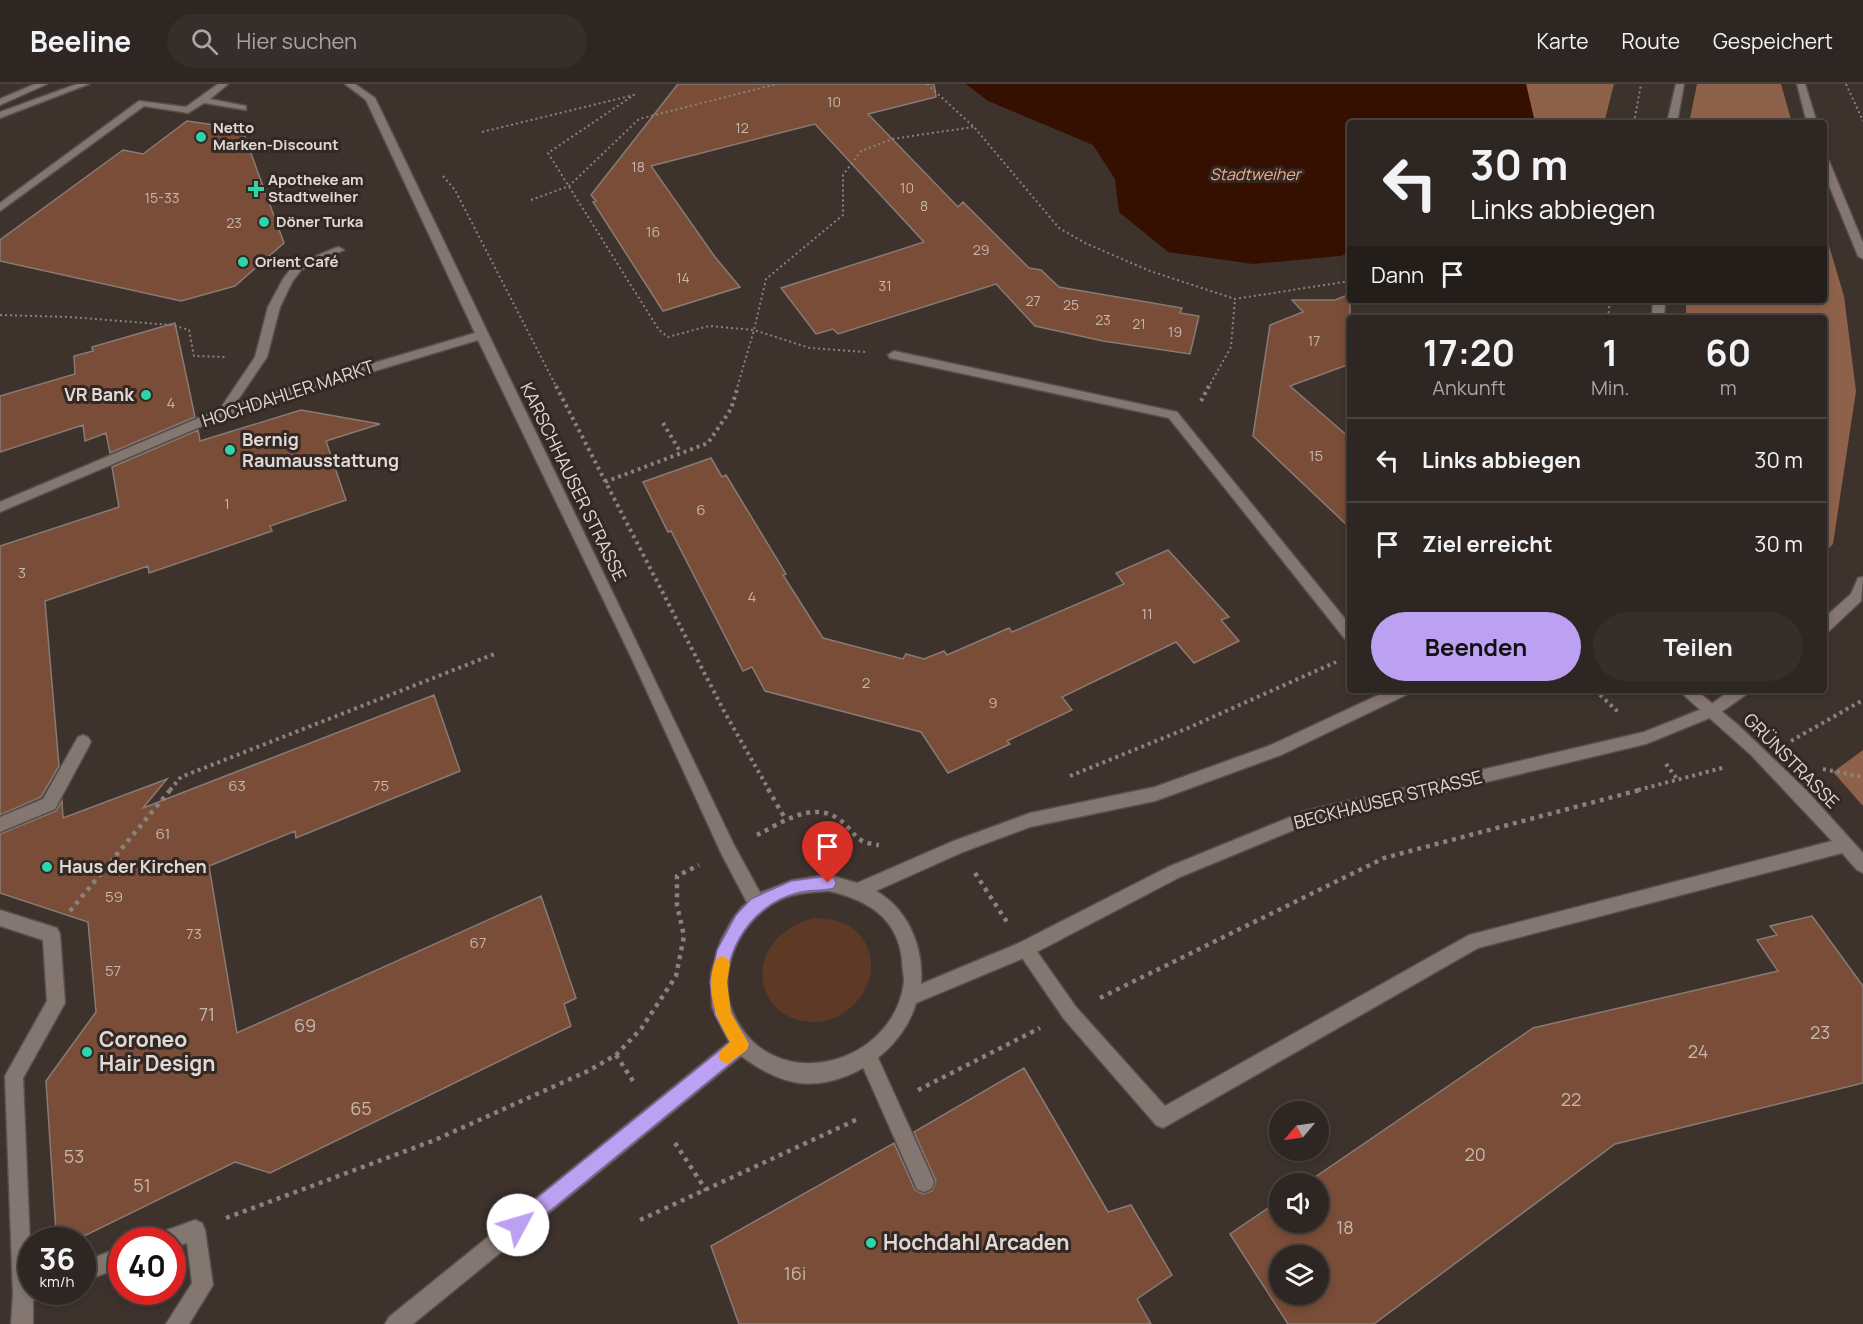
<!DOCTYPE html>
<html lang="de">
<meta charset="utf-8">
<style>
:root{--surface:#2e2622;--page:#362e2a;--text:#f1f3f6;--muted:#a7a5a5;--line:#494340;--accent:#bca0f2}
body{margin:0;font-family:Manrope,sans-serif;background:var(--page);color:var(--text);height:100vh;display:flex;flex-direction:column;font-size:22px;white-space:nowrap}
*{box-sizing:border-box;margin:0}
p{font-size:20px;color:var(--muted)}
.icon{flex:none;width:33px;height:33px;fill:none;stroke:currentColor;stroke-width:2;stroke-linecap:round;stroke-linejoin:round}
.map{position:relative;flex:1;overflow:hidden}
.panel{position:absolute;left:1347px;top:231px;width:480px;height:378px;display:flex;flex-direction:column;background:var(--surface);border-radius:6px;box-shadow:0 3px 9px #0003,0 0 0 2px var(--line)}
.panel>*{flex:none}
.hud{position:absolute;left:1347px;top:36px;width:480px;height:183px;border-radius:6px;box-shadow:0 3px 9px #0003,0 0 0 2px var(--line);background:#2e2622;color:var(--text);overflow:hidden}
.needle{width:39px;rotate:241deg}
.tools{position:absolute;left:1269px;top:1017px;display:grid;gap:12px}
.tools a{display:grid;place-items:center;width:60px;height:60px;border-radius:50%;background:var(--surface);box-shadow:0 3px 9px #0003,0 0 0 2px var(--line);font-size:30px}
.speed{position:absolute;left:18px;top:1143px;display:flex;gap:12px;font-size:30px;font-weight:700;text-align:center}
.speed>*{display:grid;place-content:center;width:78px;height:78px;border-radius:50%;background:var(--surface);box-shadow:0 3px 9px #0003,0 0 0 2px var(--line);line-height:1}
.speed small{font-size:15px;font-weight:400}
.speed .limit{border:9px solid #d22;background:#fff;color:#111}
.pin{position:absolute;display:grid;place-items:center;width:51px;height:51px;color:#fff;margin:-62px -26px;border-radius:50% 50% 50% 0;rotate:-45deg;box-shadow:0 0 6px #0007}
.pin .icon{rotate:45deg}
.me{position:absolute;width:66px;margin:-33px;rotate:51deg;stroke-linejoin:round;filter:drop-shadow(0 0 4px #0008)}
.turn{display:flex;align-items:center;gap:21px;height:126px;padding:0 24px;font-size:27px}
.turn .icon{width:78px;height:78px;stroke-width:2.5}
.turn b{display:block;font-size:42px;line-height:51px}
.then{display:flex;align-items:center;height:57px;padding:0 24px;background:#0003;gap:12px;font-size:22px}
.eta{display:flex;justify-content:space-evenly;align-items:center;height:102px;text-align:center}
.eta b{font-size:36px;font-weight:700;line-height:42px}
.action{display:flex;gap:12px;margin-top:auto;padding:12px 24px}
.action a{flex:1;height:69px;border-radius:36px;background:var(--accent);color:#111;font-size:24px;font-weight:700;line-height:69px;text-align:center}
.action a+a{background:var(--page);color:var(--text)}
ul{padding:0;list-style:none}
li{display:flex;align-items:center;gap:18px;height:84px;padding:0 24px;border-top:2px solid var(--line)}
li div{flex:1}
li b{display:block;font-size:22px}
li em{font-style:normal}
header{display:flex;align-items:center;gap:36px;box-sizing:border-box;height:84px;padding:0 30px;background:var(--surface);border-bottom:2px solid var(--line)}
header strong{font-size:28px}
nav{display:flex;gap:33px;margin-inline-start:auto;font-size:21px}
.search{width:420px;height:54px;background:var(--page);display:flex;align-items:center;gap:15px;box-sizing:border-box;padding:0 21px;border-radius:33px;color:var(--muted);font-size:22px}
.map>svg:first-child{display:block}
.green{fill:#5d3926}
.forest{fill:#8e614a}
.water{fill:#351000}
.building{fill:#794d37;stroke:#887b75;stroke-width:1.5;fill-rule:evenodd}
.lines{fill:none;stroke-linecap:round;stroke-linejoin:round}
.lane-casing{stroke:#594f4b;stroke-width:3}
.street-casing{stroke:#594f4b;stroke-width:3}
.secondary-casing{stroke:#594f4b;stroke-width:3}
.path-far2{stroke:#8b817d;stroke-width:2;stroke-dasharray:2 3;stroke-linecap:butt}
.path-far1{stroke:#8b817d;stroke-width:4;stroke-dasharray:3 4;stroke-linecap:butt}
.path{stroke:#8b817d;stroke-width:4.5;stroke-dasharray:4 5;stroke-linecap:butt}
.lane{fill:#847771;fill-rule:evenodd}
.street{fill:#847771;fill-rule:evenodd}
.secondary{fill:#847771;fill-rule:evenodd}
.route{fill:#bca0f2;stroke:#7a689d;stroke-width:1.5}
.slow{fill:#f59e0b}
.poi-dot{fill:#2dd5ab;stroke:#332823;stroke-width:2}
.labels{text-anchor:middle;stroke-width:6;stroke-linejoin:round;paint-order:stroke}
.far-number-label{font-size:14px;fill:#c6b6ae}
.far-poi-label{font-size:15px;font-weight:bold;fill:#e0d9d5;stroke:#332823;text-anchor:start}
.number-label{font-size:15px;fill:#c6b6ae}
.far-water-label{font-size:16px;font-style:italic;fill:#f3ac87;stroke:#332823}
.street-label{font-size:18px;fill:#e0d9d5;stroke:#332823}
.poi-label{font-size:18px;font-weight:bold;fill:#e0d9d5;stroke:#332823;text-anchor:start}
.near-number-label{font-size:18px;fill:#c6b6ae}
.near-poi-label{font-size:21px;font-weight:bold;fill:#e0d9d5;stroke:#332823;text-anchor:start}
</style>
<header>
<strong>Beeline</strong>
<div class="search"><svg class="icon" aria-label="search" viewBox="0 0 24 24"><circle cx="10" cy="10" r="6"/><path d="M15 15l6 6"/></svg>Hier suchen</div>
<nav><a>Karte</a><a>Route</a><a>Gespeichert</a></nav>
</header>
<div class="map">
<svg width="1863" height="1240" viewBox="0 0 1863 1240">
<rect width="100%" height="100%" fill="#3e322d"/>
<path class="green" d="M 814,834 C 825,835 839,835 849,842 C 898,874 858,947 804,937 C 790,935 778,928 770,916 C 748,878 777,843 814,834 Z"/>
<path class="forest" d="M 1526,0 L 1614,0 L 1604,39 L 1535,39 Z
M 1697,0 L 1781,0 L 1792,39 L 1689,39 Z
M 1824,145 L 1844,212 L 1856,307 L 1833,460 L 1824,470 L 1824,234 L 1686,234 L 1686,216 L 1824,216 Z
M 1863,666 L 1863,722 L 1833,688 Z"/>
<path class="water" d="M 966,0 L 1526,0 L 1535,39 L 1350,39 L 1350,168 L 1340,172 L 1253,180 L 1168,168 L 1119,128 L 1115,95 L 1093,61 L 988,17 Z"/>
<path class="building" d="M 678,0 L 934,0 L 936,13 L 868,30 L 958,123 L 963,118 L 1029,184 L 1041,186 L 1059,203 L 1182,224 L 1180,229 L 1199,232 L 1190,270 L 1103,257 L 1035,242 L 996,200 L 838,250 L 833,245 L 816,250 L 781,204 L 924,158 L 815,40 L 651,82 L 715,173 L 740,203 L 663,227 L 593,118 L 596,117 L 591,111 Z
M 187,37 L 242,45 L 284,159 L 235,202 L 181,217 L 0,177 L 0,156 L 123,66 L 143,70 Z
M 1350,210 L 1350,280 L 1290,302 L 1350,354 L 1350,444 L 1253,352 L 1270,241 L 1303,228 L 1292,216 L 1335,216 Z
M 175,239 L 195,333 L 110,369 L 106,349 L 85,357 L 83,341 L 0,368 L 0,312 L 75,290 L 74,272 L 93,267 L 92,263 Z
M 301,326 L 380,340 L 326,357 L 346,416 L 270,442 L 272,447 L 149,489 L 148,482 L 45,517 L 59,682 L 41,713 L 0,731 L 0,462 L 119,423 L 112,383 L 198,346 L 200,357 Z
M 711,374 L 722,393 L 726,391 L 786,490 L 783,491 L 823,554 L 903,575 L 906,570 L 924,575 L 944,567 L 947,571 L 1009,544 L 1012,548 L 1124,500 L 1116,489 L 1168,466 L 1229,533 L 1221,536 L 1239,557 L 1194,579 L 1176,558 L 1062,613 L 1072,626 L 1007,657 L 1010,660 L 948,689 L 921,648 L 765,607 L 752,583 L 743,587 L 671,447 L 668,448 L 643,398 Z
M 434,611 L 460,687 L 296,754 L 295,747 L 209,782 L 237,949 L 541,812 L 576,914 L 564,920 L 571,942 L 270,1089 L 235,1078 L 76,1156 L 56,1148 L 46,997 L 96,928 L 88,838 L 0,809 L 0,750 L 56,727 L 62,717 L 63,734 L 167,695 L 143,724 Z
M 1812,832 L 1863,902 L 1863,999 L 1615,1060 L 1374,1240 L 1288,1240 L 1230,1150 L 1280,1116 L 1280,1138 L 1318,1138 L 1318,1100 L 1305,1100 L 1533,944 L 1778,887 L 1757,856 L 1777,851 L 1770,842 ZM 1280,1172 L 1318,1172 L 1318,1210 L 1280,1210 Z
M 1024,984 L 1108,1128 L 1131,1121 L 1172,1191 L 1137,1215 L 1151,1240 L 739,1240 L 711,1162 L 894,1059 L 915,1106 L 923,1110 L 932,1107 L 936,1097 L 914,1048 Z"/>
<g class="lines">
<g class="lane-casing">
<path id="lane" d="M 218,0 L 228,0 L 210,15 L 246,22 L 246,26 L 204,19 L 188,29 L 144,22 L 0,127 L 0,119 L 139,17 L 186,23 Z
M 894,267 L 1177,328 L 1350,541 L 1350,557 L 1345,555 L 1169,334 L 890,274 L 888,271 Z
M 867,963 L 874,965 L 931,1091 L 934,1098 L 931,1105 L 924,1108 L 917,1105 L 858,972 L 860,965 Z"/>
</g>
<g class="street-casing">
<path id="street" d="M 345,0 L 355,0 L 375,14 L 734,761 L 763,814 L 765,820 L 763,826 L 757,828 L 751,826 L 722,771 L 632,575 L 478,256 L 228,331 L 0,428 L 0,418 L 220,325 L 255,273 L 268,223 L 283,195 L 293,182 L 335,164 L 339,163 L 344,166 L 301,186 L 292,198 L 280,223 L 267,273 L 235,320 L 475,249 L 366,16 Z
M 1678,606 L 1696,606 L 1738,641 L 1806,706 L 1863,769 L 1863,789 L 1857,786 L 1842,769 L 1478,864 L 1163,1044 L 1156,1041 L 1064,935 L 1016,865 L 1019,859 L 1025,857 L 1031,859 L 1076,923 L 1165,1022 L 1469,851 L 1832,757 L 1751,671 Z
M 83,651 L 88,653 L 91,658 L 55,725 L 0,748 L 0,733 L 43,715 L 78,653 Z
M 0,826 L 57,844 L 60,850 L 65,919 L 23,994 L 32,1208 L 42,1208 L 39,1214 L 33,1217 L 33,1240 L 11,1240 L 13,1210 L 5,992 L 47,917 L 43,856 L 0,842 Z
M 195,1136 L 202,1139 L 205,1146 L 213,1201 L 189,1240 L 166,1240 L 192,1199 L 187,1159 L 172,1164 L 172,1156 L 156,1156 L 159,1149 Z
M 122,1163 L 122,1183 L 82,1198 L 82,1178 Z"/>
</g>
<g class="secondary-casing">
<path id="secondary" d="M 35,0 L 47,0 L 0,21 L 0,15 Z
M 77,0 L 89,0 L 0,34 L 0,28 Z
M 1676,0 L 1684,0 L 1677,39 L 1667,39 Z
M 1797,0 L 1805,0 L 1817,39 L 1807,39 Z
M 1824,74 L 1829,77 L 1863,159 L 1863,175 L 1858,172 L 1824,89 Z
M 1653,216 L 1665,216 L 1664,234 L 1652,234 Z
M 1863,493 L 1861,517 L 1829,547 L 1824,549 L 1824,534 L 1851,510 L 1858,494 Z
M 1389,606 L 1410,606 L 1408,610 L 1281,671 L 1155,717 L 1030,743 L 963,768 L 876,807 C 908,825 924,863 921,900 L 1019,859 L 1168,783 L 1305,727 L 1644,648 L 1707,623 L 1731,606 L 1749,606 L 1747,610 L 1717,631 L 1646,660 L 1306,741 L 1180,793 L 1031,871 L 916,919 C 903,966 848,1005 799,999 C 776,995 759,985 741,972 L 413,1240 L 385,1240 L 389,1233 L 729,958 L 712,923 L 711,890 L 721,856 L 732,836 L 742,823 L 762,808 L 793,796 L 820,792 L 829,791 L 857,799 L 951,758 L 1030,729 L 1155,703 L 1271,661 ZM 829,807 C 867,816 897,833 902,875 C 902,882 904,891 904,898 C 894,980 777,1013 736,935 C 713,893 738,836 780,816 C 795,809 813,808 829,807 Z"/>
</g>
<path class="path-far2" d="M 927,0 L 974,43 L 1059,144 L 1085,159 L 1150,187 L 1235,215 L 1350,197
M 1846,0 L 1863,37
M 1634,39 L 1641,0
M 482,48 L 634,11 L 548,69 L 659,246 L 668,253 L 709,242 L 754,246 L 737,304
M 443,92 L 455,106 L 557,304
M 531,116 L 569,102 L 639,35 L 777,0
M 0,231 L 70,233 L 172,241 L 189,246 L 194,272 L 226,273
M 1608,234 L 1610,216
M 865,268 L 810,264 L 754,246 L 766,195 L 843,131 L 843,91 L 861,67 L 892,55 L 973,43
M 1208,304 L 1231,263 L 1235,215"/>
<path class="path-far1" d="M 556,302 L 725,629 L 769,706
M 1201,317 L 1209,302
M 663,339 L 681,369
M 605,398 L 708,359 L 731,325 L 738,302
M 1595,606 L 1618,628
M 1791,657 L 1863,616
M 1666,680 L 1678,696
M 1823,685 L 1863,693
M 1070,692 L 1188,644 L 1336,578
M 170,706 L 181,693 L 497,569
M 1638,706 L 1726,683"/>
<path class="path" d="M 768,705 L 786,736
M 757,751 C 780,740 811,717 837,734 C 857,747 851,758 879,761
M 975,789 L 1007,838
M 70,827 L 171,705
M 1100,914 L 1384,774 L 1643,705
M 616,971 L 635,1000
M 918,1006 L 1040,944
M 675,1059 L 706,1106
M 226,1134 L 435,1056 L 588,987 L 616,971 L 641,945 L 676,892 L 684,852 L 677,821 L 677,792 L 699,781
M 640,1136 L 860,1034"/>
<use href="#lane" class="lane"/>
<use href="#street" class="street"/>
<use href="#secondary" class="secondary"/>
</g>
<path class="route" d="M 828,792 L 834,794 L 836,799 L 834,804 C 822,808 809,805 797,809 C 747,822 715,878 731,928 C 735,939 745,949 749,960 L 747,966 L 525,1147 L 518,1150 L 512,1147 L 509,1141 L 512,1134 L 730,958 L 715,931 L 710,898 L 717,866 L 736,831 L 751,815 L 791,797 Z"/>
<path class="slow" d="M 722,872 L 728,875 L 730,880 L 727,898 L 731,929 L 749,960 L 747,966 L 727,980 L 721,977 L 718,972 L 721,966 L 730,958 C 715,933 704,903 716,875 Z"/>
<g class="poi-dot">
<circle cx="201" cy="53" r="6"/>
<path d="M253 96h6v6h6v6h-6v6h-6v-6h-6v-6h6z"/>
<circle cx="264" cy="138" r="6"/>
<circle cx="243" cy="178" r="6"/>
<circle cx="146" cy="311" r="6"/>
<circle cx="230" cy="366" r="6"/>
<circle cx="47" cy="783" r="6"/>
<circle cx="87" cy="968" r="6"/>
<circle cx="871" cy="1159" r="6"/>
</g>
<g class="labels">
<g class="far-number-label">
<text x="834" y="23">10</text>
<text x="742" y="49">12</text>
<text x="638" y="88">18</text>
<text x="907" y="109">10</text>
<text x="162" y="119">15-33</text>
<text x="924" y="127">8</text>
<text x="234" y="144">23</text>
<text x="653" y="153">16</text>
<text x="981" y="171">29</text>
<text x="683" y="199">14</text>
<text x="885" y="207">31</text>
<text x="1033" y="222">27</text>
<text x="1071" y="226">25</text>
<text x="1103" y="241">23</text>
<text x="1139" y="245">21</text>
<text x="1175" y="253">19</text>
<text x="1314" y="262">17</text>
</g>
<g class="far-poi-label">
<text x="213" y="49">Netto<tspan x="213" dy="17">Marken-Discount</tspan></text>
<text x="268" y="101">Apotheke am<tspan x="268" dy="17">Stadtweiher</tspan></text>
<text x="276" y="143">Döner Turka</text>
<text x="255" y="183">Orient Café</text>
</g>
<g class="number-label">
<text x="171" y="324">4</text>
<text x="1316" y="377">15</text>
<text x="227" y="425">1</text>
<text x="701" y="431">6</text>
<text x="22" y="494">3</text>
<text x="752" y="518">4</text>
<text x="1147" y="535">11</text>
<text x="866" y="604">2</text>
<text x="993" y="624">9</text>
<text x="237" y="707">63</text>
<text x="381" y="707">75</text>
<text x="163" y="755">61</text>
<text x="114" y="818">59</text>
<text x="194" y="855">73</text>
<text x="478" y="864">67</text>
<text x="113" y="892">57</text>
</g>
<g class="far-water-label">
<text x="1255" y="96">Stadtweiher</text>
</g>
<g class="street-label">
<text transform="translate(288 310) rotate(-18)" y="6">HOCHDAHLER MARKT</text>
<text transform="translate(573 398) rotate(64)" y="6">KARSCHHAUSER STRASSE</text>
<text transform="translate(1791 677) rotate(45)" y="6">GRÜNSTRASSE</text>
<text transform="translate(1388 716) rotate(-14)" y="6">BECKHAUSER STRASSE</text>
</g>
<g class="poi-label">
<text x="134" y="317" text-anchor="end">VR Bank</text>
<text x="242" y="362">Bernig<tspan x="242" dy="21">Raumausstattung</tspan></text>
<text x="59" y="789">Haus der Kirchen</text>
</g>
<g class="near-number-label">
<text x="207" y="937">71</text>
<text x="305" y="948">69</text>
<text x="1820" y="955">23</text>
<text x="1698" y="974">24</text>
<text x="1571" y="1022">22</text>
<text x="361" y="1031">65</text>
<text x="1475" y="1077">20</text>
<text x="74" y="1079">53</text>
<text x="142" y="1108">51</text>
<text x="1345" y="1150">18</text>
<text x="795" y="1196">16i</text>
</g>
<g class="near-poi-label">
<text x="99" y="963">Coroneo<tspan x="99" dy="24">Hair Design</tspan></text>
<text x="883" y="1166">Hochdahl Arcaden</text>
</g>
</g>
</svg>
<div class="tools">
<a><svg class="needle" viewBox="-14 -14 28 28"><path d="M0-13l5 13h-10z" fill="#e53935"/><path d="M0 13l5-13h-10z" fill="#a7a5a5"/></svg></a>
<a><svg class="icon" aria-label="sound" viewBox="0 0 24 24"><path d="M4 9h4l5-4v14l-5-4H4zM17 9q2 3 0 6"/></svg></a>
<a><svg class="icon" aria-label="layers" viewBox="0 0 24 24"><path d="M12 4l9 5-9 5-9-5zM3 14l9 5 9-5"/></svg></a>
</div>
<div class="speed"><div>36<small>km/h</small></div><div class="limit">40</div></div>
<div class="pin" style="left:828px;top:799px;background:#d93025"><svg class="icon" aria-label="arrive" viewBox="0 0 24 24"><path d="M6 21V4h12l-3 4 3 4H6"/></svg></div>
<svg class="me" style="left:518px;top:1141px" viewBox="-20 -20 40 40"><circle r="19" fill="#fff"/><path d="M0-13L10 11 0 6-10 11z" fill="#bca0f2"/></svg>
<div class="hud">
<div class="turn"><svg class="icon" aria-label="left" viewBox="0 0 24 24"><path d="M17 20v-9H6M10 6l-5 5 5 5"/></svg><div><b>30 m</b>Links abbiegen</div></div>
<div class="then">Dann<svg class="icon" aria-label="arrive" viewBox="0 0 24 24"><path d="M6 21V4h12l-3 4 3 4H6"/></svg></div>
</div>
<section class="panel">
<div class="eta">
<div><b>17:20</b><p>Ankunft</p></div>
<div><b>1</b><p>Min.</p></div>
<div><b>60</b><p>m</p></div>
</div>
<ul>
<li><svg class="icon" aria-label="left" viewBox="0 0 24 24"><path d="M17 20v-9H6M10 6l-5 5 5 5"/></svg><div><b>Links abbiegen</b></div><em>30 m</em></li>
<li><svg class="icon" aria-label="arrive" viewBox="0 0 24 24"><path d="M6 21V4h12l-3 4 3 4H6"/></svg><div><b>Ziel erreicht</b></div><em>30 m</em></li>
</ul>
<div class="action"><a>Beenden</a><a>Teilen</a></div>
</section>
</div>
